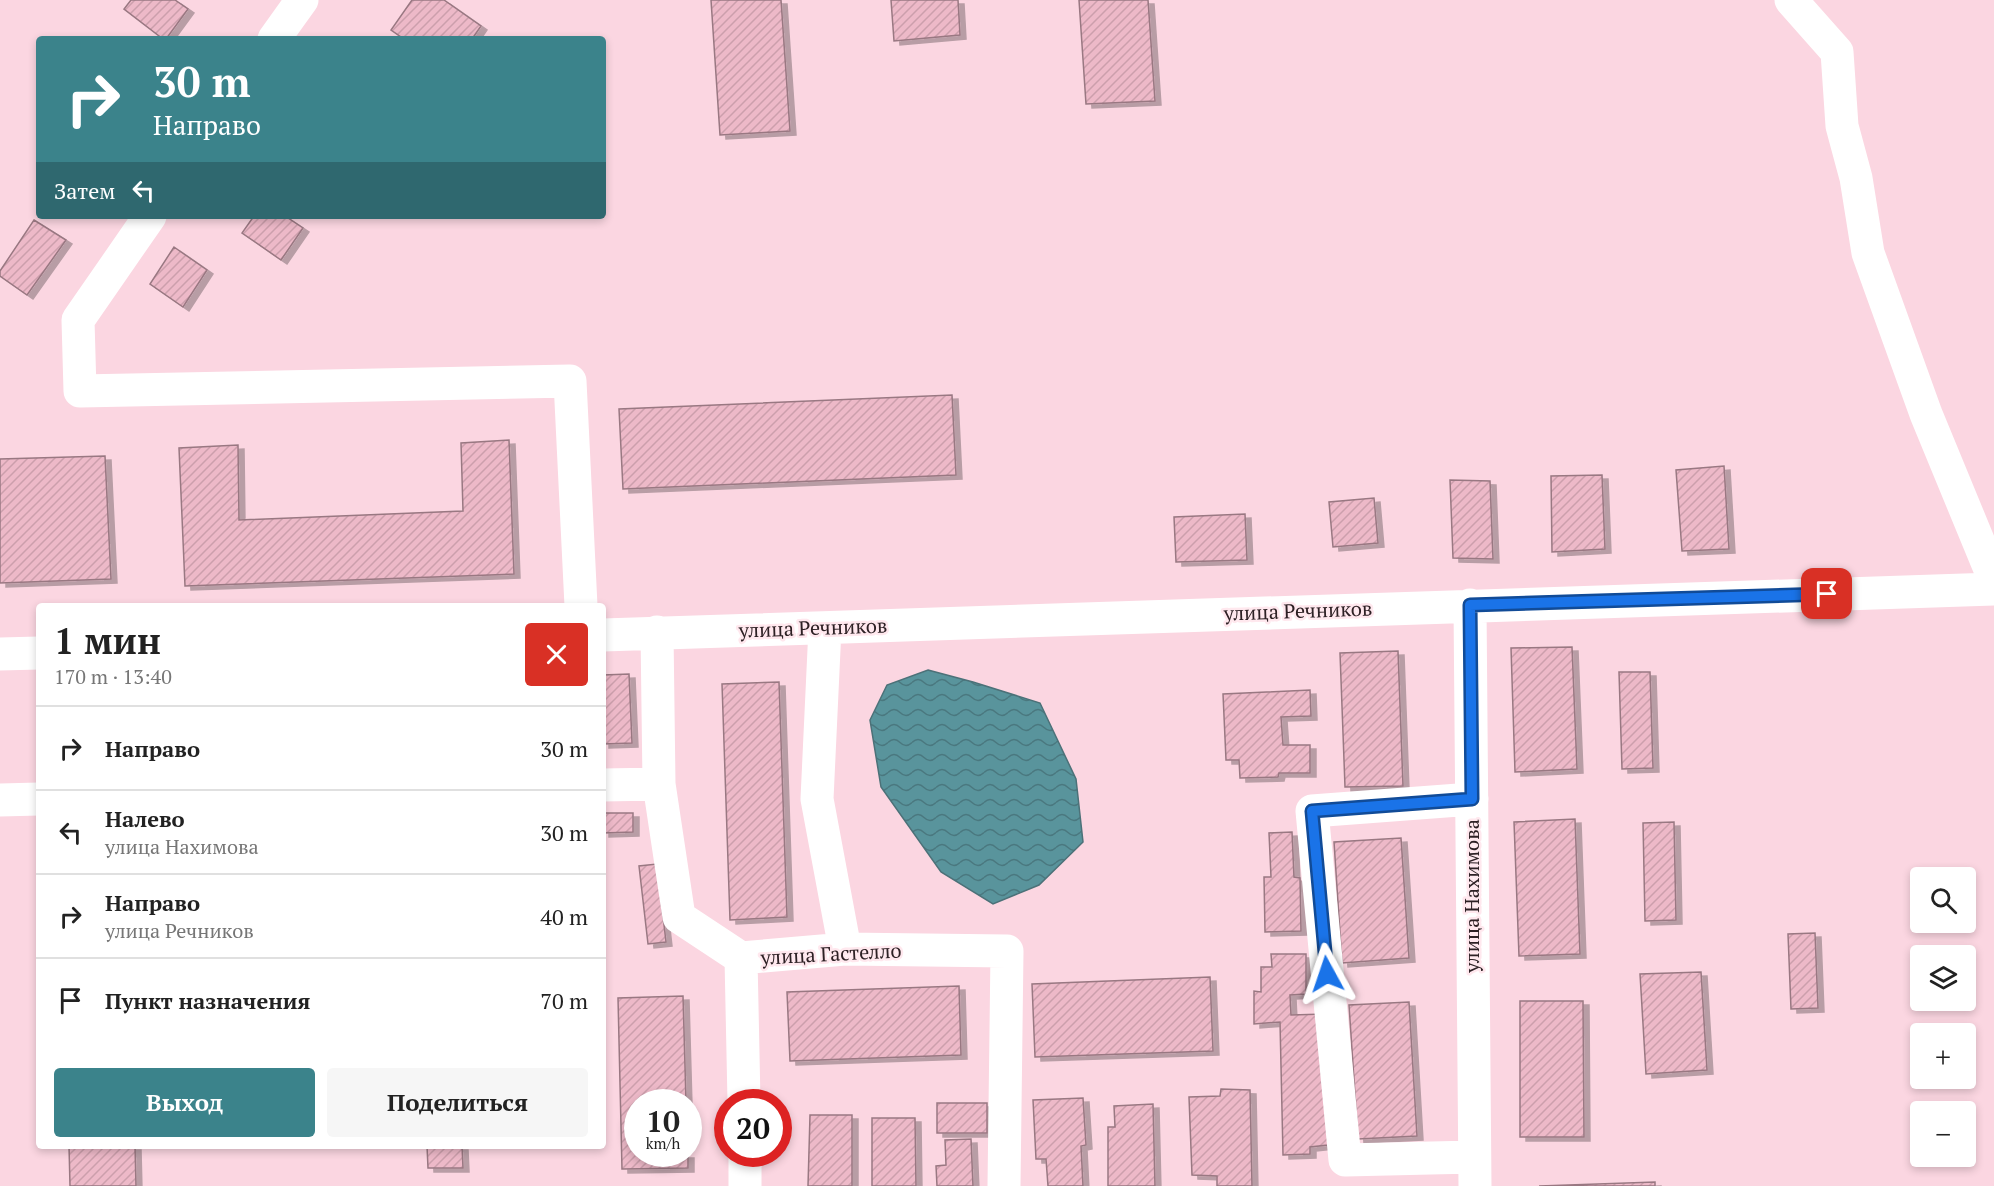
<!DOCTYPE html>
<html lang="ru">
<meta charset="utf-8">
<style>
:root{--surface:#fff;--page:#f6f6f6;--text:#222;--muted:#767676;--line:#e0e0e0;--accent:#3b838b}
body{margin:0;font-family:"PT Serif",serif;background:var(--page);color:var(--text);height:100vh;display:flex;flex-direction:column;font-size:22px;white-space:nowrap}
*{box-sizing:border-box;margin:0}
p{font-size:20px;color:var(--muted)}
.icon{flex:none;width:33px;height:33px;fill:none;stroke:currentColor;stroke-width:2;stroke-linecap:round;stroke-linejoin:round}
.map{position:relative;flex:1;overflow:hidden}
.drawer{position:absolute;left:36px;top:603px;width:570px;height:546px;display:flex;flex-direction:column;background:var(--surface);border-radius:6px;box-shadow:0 3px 9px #0003}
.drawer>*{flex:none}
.banner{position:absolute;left:36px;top:36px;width:570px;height:183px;border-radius:6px;box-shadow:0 3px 9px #0003;background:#3b838b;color:#fff;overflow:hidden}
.controls{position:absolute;left:1910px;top:867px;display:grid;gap:12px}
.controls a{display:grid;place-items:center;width:66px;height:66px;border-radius:6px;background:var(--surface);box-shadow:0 3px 9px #0003;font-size:30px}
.speed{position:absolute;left:624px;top:1089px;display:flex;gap:12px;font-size:30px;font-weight:700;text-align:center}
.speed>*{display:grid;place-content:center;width:78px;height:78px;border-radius:50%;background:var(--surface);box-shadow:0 3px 9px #0003;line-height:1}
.speed small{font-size:15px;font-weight:400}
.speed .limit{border:9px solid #d22;background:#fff;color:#111}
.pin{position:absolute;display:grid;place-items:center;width:51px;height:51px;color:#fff;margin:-26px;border-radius:12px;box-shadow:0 3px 9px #0006}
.me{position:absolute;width:66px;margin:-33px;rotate:355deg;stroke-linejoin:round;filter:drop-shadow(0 0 4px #0008)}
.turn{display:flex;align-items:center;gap:21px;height:126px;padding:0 18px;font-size:27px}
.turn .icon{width:78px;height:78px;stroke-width:2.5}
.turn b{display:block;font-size:42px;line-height:51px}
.then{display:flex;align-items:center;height:57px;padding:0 18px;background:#0003;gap:12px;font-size:22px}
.round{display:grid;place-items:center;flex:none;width:63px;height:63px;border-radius:6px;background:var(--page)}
.overview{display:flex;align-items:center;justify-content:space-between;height:102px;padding:0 18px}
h1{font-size:36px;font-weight:600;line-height:45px}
.button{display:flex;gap:12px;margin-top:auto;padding:12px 18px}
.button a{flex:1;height:69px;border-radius:6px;background:var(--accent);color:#fff;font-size:24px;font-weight:600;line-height:69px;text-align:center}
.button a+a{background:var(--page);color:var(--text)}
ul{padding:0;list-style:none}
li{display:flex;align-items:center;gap:18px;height:84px;padding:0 18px;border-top:2px solid var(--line)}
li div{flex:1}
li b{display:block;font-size:22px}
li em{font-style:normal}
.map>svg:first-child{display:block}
.water{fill:url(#water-waves);stroke:#4c7178;stroke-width:1.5}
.building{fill:url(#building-hatch);stroke:#997882;stroke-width:1.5;filter:url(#shadow)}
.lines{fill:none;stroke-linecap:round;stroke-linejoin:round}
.minor{stroke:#fff;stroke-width:33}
.route-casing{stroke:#114b97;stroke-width:15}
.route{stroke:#1a73e8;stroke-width:10}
.labels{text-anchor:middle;stroke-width:5;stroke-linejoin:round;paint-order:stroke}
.street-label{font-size:20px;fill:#2d2024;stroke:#ffe8ee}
</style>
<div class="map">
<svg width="1994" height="1186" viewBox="0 0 1994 1186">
<defs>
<pattern id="water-waves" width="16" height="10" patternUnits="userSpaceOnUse" patternTransform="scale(1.5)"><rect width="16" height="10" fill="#59949c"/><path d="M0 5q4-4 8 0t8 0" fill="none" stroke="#4a787f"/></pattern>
<pattern id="building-hatch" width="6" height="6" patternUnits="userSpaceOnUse" patternTransform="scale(1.5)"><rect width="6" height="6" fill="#edb9c8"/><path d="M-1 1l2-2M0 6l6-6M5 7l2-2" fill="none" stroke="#cc9fac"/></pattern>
<filter id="shadow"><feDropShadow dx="6" dy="4" stdDeviation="0" flood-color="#0004"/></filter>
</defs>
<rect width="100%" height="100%" fill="#fbd6e1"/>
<path class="water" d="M 928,670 L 973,682 L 1040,703 L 1076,779 L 1083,842 L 1039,885 L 993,904 L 941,872 L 881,787 L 870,720 L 887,685 Z"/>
<path class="building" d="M 131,0 L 175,0 L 188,9 L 166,39 L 163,39 L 124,9 Z
M 412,0 L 444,0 L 481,26 L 472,39 L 404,39 L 391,30 Z
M 711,0 L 781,0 L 790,131 L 720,135 Z
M 891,0 L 958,0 L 960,35 L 894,41 Z
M 1079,0 L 1148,0 L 1155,101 L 1086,104 Z
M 254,216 L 285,216 L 303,228 L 281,260 L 242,233 Z
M 34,220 L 66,240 L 27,295 L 0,276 L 0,271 Z
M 174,247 L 207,270 L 183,307 L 150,284 Z
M 952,395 L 956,475 L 623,489 L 619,409 Z
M 509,440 L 514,574 L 185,586 L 179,448 L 238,445 L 239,520 L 463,511 L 461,443 Z
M 105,456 L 111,579 L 0,583 L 0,459 Z
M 1724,466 L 1729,549 L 1682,551 L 1676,470 Z
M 1602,475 L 1605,549 L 1552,552 L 1551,476 Z
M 1450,480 L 1490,481 L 1493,559 L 1453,558 Z
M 1374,498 L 1378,543 L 1333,547 L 1329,502 Z
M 1245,514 L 1247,560 L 1176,562 L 1174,517 Z
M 1572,647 L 1577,769 L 1515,772 L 1511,648 Z
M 1398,651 L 1403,786 L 1345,787 L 1340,653 Z
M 1619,672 L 1650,672 L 1653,768 L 1622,769 Z
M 629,674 L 632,743 L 603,744 L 603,675 Z
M 779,682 L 787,917 L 730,920 L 722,684 Z
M 1310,690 L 1311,716 L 1281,717 L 1283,745 L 1310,745 L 1310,773 L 1279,773 L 1278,777 L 1240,778 L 1239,760 L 1226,760 L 1223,694 Z
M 603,813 L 633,813 L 633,832 L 603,833 Z
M 1575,819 L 1580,954 L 1519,956 L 1514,822 Z
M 1674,822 L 1676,920 L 1645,921 L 1643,823 Z
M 1292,832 L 1294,877 L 1300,878 L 1301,931 L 1265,932 L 1264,877 L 1271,877 L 1269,833 Z
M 1401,838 L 1409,958 L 1342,963 L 1334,842 Z
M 657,864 L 666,942 L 648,944 L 639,866 Z
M 1815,933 L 1818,1008 L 1791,1009 L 1788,934 Z
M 1271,954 L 1306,954 L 1306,994 L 1290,995 L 1291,1015 L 1325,1014 L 1328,1145 L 1310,1147 L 1310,1154 L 1283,1155 L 1280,1022 L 1254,1024 L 1254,991 L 1261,992 L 1261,967 L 1272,967 Z
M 1701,972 L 1707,1070 L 1646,1074 L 1640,974 Z
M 1210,977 L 1213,1051 L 1035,1057 L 1032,984 Z
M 959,986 L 961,1055 L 790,1061 L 787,992 Z
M 683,996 L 686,1102 L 638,1102 L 638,1154 L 688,1154 L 688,1168 L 622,1169 L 618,998 Z
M 1520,1001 L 1583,1001 L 1584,1137 L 1520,1137 Z
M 1409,1002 L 1417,1136 L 1358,1139 L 1349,1005 Z
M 1221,1089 L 1250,1090 L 1252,1186 L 1217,1186 L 1217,1176 L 1192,1175 L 1189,1097 L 1220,1096 Z
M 1083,1098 L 1086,1145 L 1081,1146 L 1083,1186 L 1048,1186 L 1046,1159 L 1036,1159 L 1033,1100 Z
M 937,1103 L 987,1103 L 987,1133 L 937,1133 Z
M 1153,1104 L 1155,1186 L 1108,1186 L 1108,1127 L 1115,1127 L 1114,1106 Z
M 810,1115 L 852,1115 L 852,1186 L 808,1186 Z
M 872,1118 L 915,1118 L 916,1186 L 872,1186 Z
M 971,1139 L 973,1186 L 937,1186 L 936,1166 L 946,1165 L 945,1140 Z
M 69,1146 L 135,1146 L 136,1186 L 70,1186 Z
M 427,1146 L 462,1146 L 463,1168 L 428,1168 Z
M 1655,1182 L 1655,1186 L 1539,1186 Z"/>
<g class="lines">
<path class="minor" d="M 1791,0 L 1837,52 L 1842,126 L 1856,178 L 1868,253 L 1926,414 L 1994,579
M 274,39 L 302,0
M 150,216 L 78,320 L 80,391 L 570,381 L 581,606
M 1470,605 L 1475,1186
M 825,628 L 817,799 L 845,949
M 657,632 L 659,784
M 603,635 L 1994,589
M 0,654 L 39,653
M 603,785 L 659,784 L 679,917 L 741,958 L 845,949 L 1007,951 L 1004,1186
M 1472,799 L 1312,811 L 1345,1160 L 1474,1157
M 0,800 L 39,799
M 741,958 L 744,1102
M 745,1154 L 745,1186"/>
</g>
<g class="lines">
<g class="route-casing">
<path id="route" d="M 1327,974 L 1312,811 L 1472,799 L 1470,605 L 1827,594"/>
</g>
<use href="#route" class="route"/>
</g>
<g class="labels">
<g class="street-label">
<text transform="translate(1298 611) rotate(-2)" y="7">улица Речников</text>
<text transform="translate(813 628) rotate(-2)" y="7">улица Речников</text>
<text transform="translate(1472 896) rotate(-90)" y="7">улица Нахимова</text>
<text transform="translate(831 954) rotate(-3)" y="7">улица Гастелло</text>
</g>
</g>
</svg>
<div class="controls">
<a><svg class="icon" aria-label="search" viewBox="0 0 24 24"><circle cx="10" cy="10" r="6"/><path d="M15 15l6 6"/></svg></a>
<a><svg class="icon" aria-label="layers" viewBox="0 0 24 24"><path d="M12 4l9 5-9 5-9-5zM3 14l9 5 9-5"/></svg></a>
<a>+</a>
<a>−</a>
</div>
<div class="speed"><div>10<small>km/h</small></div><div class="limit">20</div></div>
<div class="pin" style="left:1827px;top:594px;background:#d93025"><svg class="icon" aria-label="arrive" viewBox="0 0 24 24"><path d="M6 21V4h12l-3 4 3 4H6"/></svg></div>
<svg class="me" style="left:1327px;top:974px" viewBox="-20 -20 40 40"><path d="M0-17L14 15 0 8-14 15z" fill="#1a73e8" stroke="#fff" stroke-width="4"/></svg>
<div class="banner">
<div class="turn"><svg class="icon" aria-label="right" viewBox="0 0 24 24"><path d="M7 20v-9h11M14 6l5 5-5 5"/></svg><div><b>30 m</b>Направо</div></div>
<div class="then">Затем<svg class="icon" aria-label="left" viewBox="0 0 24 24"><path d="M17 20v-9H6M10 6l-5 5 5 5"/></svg></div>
</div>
<section class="drawer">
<div class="overview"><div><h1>1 мин</h1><p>170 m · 13:40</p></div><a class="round" style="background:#d93025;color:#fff"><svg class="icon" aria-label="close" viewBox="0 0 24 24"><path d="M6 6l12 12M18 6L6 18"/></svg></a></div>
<ul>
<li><svg class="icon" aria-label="right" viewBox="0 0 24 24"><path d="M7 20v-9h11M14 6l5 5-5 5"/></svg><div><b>Направо</b></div><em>30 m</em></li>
<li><svg class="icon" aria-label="left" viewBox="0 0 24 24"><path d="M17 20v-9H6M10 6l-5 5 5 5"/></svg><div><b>Налево</b><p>улица Нахимова</p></div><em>30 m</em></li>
<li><svg class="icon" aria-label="right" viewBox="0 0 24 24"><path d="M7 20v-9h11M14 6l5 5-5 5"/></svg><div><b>Направо</b><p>улица Речников</p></div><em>40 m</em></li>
<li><svg class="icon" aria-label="arrive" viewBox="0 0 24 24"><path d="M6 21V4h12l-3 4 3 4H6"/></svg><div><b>Пункт назначения</b></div><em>70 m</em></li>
</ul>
<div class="button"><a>Выход</a><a>Поделиться</a></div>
</section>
</div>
